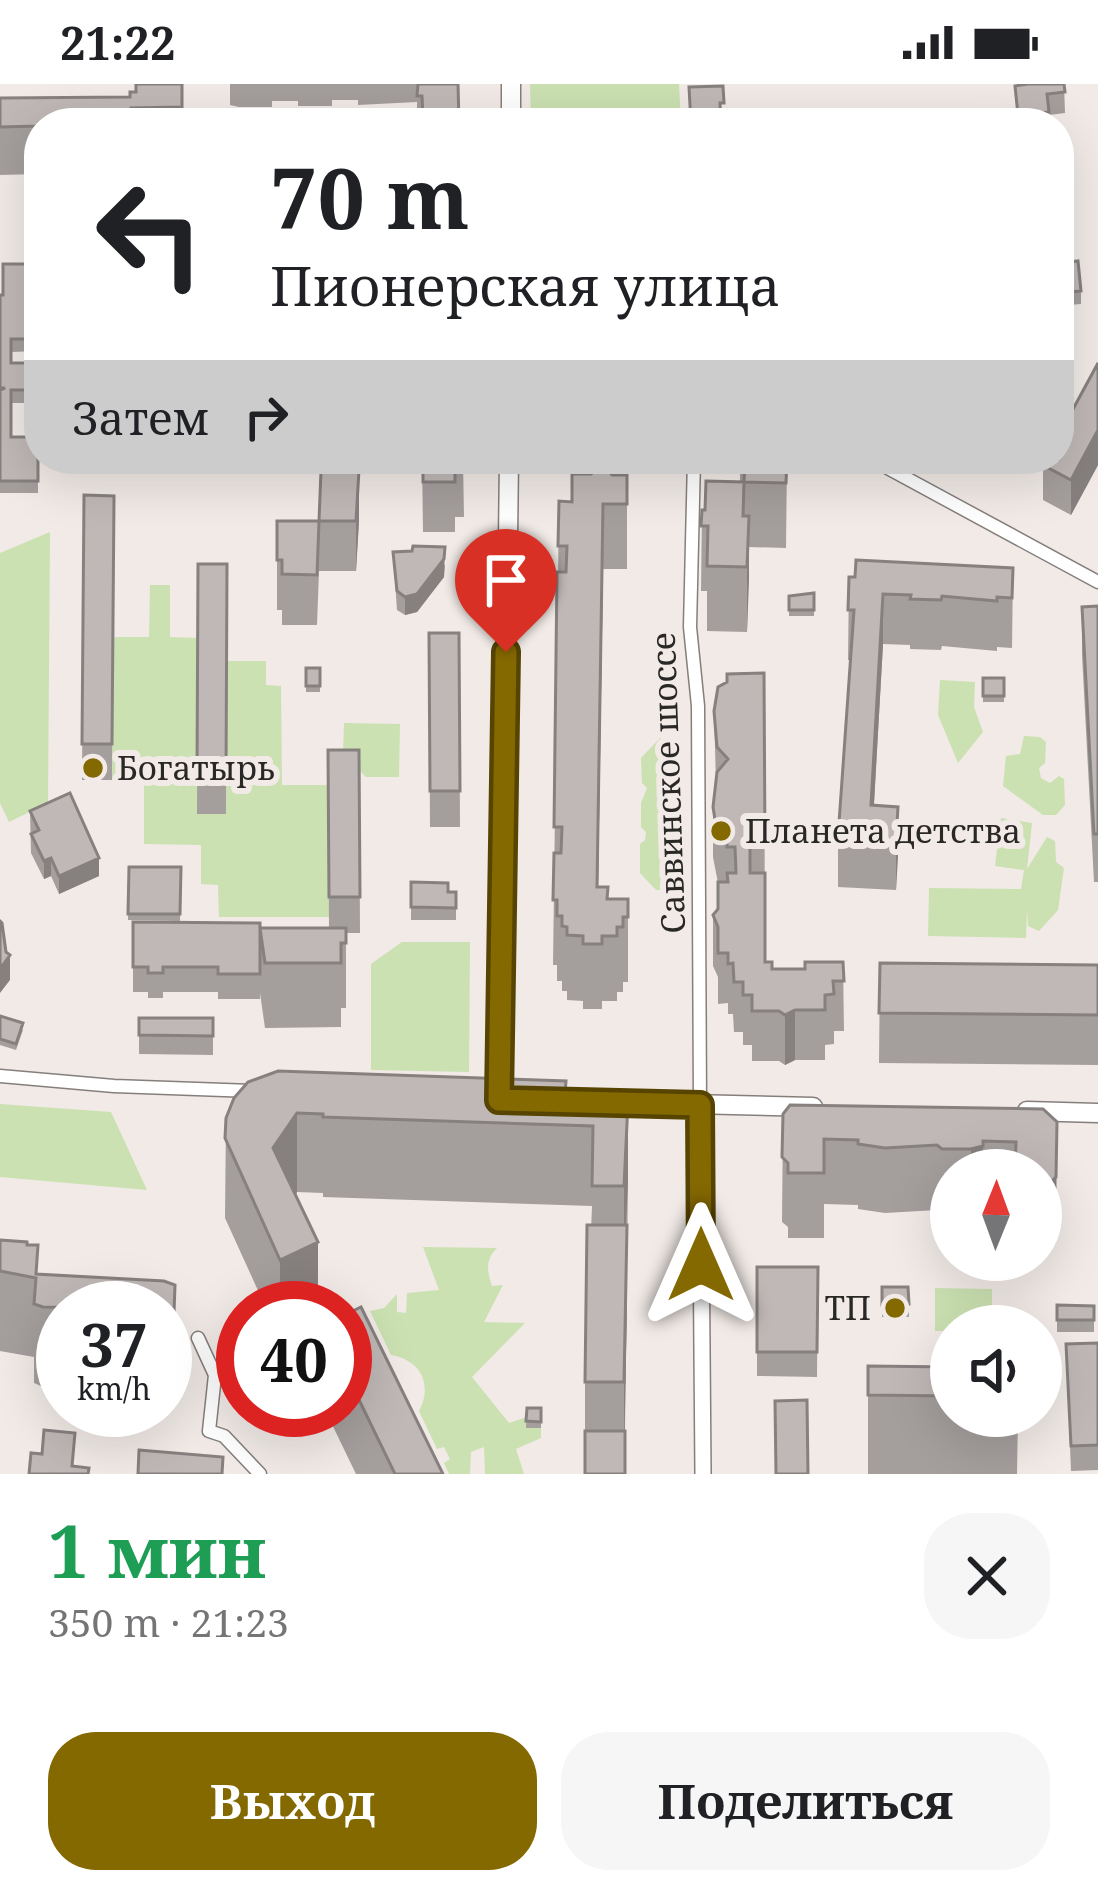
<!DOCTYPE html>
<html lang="ru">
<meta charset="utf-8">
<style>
:root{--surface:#fff;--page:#f6f6f6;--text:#202124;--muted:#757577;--accent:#846800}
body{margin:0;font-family:"Noto Serif",serif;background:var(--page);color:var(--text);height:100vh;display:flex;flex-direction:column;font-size:45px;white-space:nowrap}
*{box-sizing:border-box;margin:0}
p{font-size:39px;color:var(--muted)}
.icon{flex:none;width:66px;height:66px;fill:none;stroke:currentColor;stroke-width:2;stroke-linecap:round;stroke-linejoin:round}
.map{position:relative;height:1390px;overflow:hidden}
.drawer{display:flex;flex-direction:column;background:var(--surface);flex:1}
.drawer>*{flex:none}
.banner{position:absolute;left:24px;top:24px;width:1050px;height:366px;border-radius:48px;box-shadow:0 12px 48px #0002;background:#fff;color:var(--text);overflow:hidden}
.needle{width:78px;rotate:1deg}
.buttons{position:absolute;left:930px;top:1065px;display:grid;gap:24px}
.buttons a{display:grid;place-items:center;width:132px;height:132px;border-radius:50%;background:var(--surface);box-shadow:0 12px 48px #0002;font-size:60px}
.speed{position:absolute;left:36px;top:1197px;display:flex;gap:24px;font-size:60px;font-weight:700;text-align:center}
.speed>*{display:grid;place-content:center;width:156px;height:156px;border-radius:50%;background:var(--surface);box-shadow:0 12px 48px #0002;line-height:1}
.speed small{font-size:30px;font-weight:400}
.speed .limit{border:18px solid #d22;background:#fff;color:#111}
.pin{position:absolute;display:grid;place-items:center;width:102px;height:102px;color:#fff;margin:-123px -51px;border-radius:50% 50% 50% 0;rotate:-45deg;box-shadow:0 0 12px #0007}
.pin .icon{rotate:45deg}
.me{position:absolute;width:132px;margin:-66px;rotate:0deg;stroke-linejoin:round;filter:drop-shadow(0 0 9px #0008)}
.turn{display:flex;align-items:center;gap:42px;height:252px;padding:0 48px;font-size:54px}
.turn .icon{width:156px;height:156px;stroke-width:2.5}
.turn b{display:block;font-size:84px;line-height:102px}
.then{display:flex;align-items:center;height:114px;padding:0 48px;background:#0003;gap:24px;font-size:45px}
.round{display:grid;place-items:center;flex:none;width:126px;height:126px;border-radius:48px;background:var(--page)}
.headline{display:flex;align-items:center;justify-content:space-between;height:204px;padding:0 48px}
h1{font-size:72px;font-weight:700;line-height:90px;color:#1e9e55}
.action{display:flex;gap:24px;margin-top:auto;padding:24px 48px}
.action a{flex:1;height:138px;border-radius:48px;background:var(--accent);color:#fff;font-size:48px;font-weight:700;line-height:138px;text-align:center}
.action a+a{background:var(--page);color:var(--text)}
.status{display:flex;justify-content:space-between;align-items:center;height:84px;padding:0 60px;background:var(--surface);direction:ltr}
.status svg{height:33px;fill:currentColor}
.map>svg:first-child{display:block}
.green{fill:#cbe1b1}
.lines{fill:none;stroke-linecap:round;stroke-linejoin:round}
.minor-casing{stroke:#857f7c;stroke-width:15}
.tertiary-casing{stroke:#857f7c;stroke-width:18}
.secondary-casing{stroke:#857f7c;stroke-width:21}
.minor{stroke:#fff;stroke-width:12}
.tertiary{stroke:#fff;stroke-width:15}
.secondary{stroke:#fff;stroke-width:18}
.wall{fill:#a49e9d}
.shaded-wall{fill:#86817f}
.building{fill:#bfb8b6;stroke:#86817f;stroke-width:3}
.route-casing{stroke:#564400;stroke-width:30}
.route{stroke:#846800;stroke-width:21}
.poi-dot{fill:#846800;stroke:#f1eae6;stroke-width:4.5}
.labels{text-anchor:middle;stroke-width:12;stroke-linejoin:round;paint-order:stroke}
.poi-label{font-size:33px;fill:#2a2826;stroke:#f1eae6;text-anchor:start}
.street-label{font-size:33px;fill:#2a2826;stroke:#f1eae6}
</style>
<div class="status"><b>21:22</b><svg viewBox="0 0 49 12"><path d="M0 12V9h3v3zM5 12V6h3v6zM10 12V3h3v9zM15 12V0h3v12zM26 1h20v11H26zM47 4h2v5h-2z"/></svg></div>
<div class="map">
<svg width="1098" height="1390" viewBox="0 0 1098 1390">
<rect width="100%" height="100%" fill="#f1eae6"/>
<path class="green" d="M 530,0 L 679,0 L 681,39 L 531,39 Z
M 50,448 L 48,719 L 9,738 L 0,719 L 0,469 Z
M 150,501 L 170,501 L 170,553 L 198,554 L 226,729 L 227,577 L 266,577 L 266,601 L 281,602 L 282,701 L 328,701 L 329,833 L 219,833 L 218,801 L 201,800 L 201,761 L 144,760 L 144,697 L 112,696 L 114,553 L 149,553 Z
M 940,596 L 975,598 L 974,623 L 983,648 L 958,679 L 938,631 Z
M 344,639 L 400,640 L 399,693 L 366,693 L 343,670 Z
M 1024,652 L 1040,653 L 1046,658 L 1045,679 L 1039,684 L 1041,694 L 1050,699 L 1059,692 L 1064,695 L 1065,721 L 1056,731 L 1043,731 L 1003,702 L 1006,672 L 1020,670 Z
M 660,654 L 667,654 L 667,678 L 677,686 L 675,693 L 668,696 L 671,724 L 665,767 L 674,775 L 666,785 L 666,806 L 656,806 L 640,789 L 640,760 L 645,756 L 646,748 L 641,743 L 641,719 L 647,704 L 642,699 L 641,674 Z
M 1001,734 L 1032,739 L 1027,785 L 1047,753 L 1055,757 L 1056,778 L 1064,784 L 1058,826 L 1039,847 L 1028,842 L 1027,825 L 1026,854 L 928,852 L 929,804 L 1021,805 L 1024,786 L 995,782 Z
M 402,858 L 470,858 L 469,988 L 371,986 L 371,880 Z
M 0,1020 L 111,1028 L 147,1106 L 0,1093 Z
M 423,1163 L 497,1164 C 485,1176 487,1187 492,1202 L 503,1201 L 484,1238 L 525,1239 L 472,1293 L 509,1339 L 527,1333 L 527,1343 L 541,1344 L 541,1354 L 516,1365 L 524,1390 L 485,1390 L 484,1363 L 471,1368 L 470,1390 L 449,1390 L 444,1379 L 450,1375 L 444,1363 L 437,1365 L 419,1327 C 433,1301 421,1276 391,1271 L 370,1227 L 384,1224 L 397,1210 L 397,1228 L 406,1229 L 407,1209 L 439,1206 Z
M 935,1204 L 992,1205 L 992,1242 L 951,1242 L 951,1247 L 935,1247 Z"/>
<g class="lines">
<g class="minor-casing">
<path id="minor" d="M 694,375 L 690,543 L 698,622 L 700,1021
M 871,375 L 1098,498
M 0,992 L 114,1002 L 252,1007
M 198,1254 L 215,1291 L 209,1347 L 224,1352 L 260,1390"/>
</g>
<g class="tertiary-casing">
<path id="tertiary" d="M 700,1021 L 703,1390"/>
</g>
<g class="secondary-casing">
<path id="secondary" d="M 511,39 L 511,0
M 501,1016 L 509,375
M 607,1018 L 813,1023
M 1027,1027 L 1098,1029"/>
</g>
<use href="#minor" class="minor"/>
<use href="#tertiary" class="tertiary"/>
<use href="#secondary" class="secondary"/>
</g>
<path class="wall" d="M 134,0 L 182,0 L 182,39 L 39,39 L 39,90 L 0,91 L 0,14 L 130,13 L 136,8 L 136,1 Z
M 230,0 L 458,0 L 417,39 L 417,18 L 358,21 L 358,16 L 332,16 L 332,22 L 298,22 L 298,17 L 272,17 L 272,23 L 239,23 L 230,21 Z
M 1064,0 L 1065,29 L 1049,31 L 1049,39 L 1017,39 L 1015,2 Z
M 1059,179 L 1081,207 L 1081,220 L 1059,222 Z
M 39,180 L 39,267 L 11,268 L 11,279 L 39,279 L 39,319 L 11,319 L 11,353 L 38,353 L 38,409 L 0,409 L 0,211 L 3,211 Z
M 1098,279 L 1098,381 L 1071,431 L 1043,416 L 1043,381 Z
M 133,375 L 340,375 L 340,387 L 359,437 L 356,487 L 319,487 L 317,541 L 282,541 L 282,526 L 277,526 L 277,437 L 319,437 L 321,387 L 133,389 Z
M 422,375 L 463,375 L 464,433 L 455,433 L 455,448 L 423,448 Z
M 740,375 L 787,375 L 786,464 L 749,463 L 747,548 L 707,547 L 707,507 L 701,507 L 702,426 L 705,426 L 740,398 Z
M 612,391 L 627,391 L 627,485 L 603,485 L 598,803 L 608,815 L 628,815 L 628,898 L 623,898 L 623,908 L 617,908 L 617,917 L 602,917 L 602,925 L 583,925 L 583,917 L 567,916 L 567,907 L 562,907 L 562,897 L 557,897 L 557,881 L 553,881 L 559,417 L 572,418 Z
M 84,411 L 114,412 L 112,696 L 82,696 Z
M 393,468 L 445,481 L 444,493 L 417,528 L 405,531 L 397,526 Z
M 198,480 L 227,480 L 226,730 L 197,730 Z
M 1013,484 L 1012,564 L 997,563 L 997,567 L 942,562 L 941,566 L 910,565 L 910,561 L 883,560 L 874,721 L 898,723 L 896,806 L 838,803 L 838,753 L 850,576 L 848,576 L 849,493 Z
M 814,509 L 814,532 L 789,532 L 789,512 Z
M 1098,522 L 1098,798 L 1094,798 L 1082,571 L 1082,523 Z
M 429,549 L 459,549 L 460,743 L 430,743 Z
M 306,584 L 320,584 L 320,608 L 306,608 Z
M 764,589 L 765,878 L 772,885 L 805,885 L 843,878 L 844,947 L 834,947 L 834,960 L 825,961 L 825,976 L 795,976 L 785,981 L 779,977 L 752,977 L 752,961 L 743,961 L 743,948 L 734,948 L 733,930 L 728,930 L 728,919 L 718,920 L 718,893 L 713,882 L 713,831 L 718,825 L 718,799 L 713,773 L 713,723 L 716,699 L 714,627 Z
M 983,594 L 1004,594 L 1004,618 L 983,618 Z
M 328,666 L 359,666 L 360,849 L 346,849 L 346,924 L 341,924 L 341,943 L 265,944 L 260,909 L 260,915 L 218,915 L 218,908 L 163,908 L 163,914 L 148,914 L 148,908 L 133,908 L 133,838 L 260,844 L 329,844 Z
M 30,727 L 99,792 L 59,810 L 51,792 L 44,795 L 31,769 Z
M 129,783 L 181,783 L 180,837 L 128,836 Z
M 411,798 L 448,808 L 456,808 L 456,836 L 411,836 Z
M 880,879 L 1098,881 L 1098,981 L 879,979 Z
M 0,932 L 23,946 L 16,966 L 0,961 Z
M 139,934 L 213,934 L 213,971 L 139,970 Z
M 566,1010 L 622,1012 L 628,1098 L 625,1347 L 585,1378 L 585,1298 L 592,1122 L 323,1113 L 323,1109 L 297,1108 L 296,1111 L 318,1224 L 266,1224 L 225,1134 L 226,1034 Z
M 1043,1025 L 1056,1158 L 1043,1172 L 1041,1172 L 1041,1086 L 983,1086 L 983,1057 L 983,1086 L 951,1086 L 951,1130 L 942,1130 L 937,1126 L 885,1129 L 858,1125 L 858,1121 L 824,1120 L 824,1154 L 788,1154 L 788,1143 L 782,1138 L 783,1030 Z
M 0,1156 L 27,1161 L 38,1190 L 175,1201 L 174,1309 L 165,1309 L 165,1224 L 63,1224 L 63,1303 L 43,1303 L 34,1299 L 34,1273 L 0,1267 Z
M 757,1183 L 818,1183 L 817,1293 L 757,1292 Z
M 882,1203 L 908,1203 L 909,1233 L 882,1233 Z
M 1057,1221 L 1094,1222 L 1094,1248 L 1057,1248 Z
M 345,1231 L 443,1390 L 356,1390 L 325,1326 L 345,1326 Z
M 1098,1259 L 1098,1386 L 1071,1387 L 1066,1260 Z
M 868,1282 L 951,1283 L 951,1332 L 1018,1332 L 1017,1390 L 868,1390 Z
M 527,1324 L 541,1324 L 541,1344 L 526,1344 Z"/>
<path class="shaded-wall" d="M 1098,346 L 1098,381 L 1071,431 L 1071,396 Z
M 359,386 L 359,437 L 356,487 L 356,437 Z
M 603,420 L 603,485 L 597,868 L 597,803 Z
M 749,432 L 749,497 L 747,548 L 747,483 Z
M 445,463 L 444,493 L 417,528 L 405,531 L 405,513 Z
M 883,510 L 883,560 L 872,754 L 871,721 Z
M 898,723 L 898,773 L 896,806 L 896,756 Z
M 51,774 L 51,792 L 44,795 L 44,777 Z
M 99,774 L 99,792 L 59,810 L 59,792 Z
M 10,871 L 10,896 L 0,909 L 0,885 Z
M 795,926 L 795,976 L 785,981 L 785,931 Z
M 628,1018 L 628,1098 L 624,1182 L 624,1102 Z
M 297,1029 L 297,1108 L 273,1144 L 273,1064 Z
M 1057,1038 L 1056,1158 L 1043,1172 L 1043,1107 Z
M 983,1062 L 983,1086 L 971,1086 L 971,1065 Z
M 627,1141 L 627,1221 L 624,1378 L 624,1298 Z
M 318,1158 L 318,1224 L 280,1224 L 280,1176 Z
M 175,1201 L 175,1281 L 174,1309 L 174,1229 Z"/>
<path class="building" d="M 136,0 L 182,0 L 182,23 L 131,24 L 131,39 L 39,39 L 39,42 L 0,43 L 0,14 L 130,13 L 130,8 L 136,8 Z
M 418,0 L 458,0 L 459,39 L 418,39 L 418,35 L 423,35 L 422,12 L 417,12 Z
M 1028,0 L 1064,0 L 1065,8 L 1047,10 L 1049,28 L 1018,31 L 1015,2 Z
M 723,2 L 724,19 L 720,19 L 721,39 L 691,39 L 689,3 Z
M 1078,177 L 1081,207 L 1059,209 L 1059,179 Z
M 3,180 L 39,180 L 39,255 L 11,255 L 11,279 L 39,279 L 39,306 L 11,306 L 11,353 L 38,353 L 38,397 L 0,397 L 0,306 L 5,304 L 0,304 L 0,211 L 3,211 Z
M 1098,279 L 1098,346 L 1071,396 L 1043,381 L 1046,375 L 1059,375 L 1059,351 Z
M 423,375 L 463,375 L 464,383 L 455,383 L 455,398 L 423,398 Z
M 745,375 L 787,375 L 786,399 L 744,398 Z
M 603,380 L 612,391 L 627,391 L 627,420 L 603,420 L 597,803 L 608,803 L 607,815 L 628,815 L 628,833 L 623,833 L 623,843 L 617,843 L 617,852 L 602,852 L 602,860 L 583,860 L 583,852 L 567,851 L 567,843 L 562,842 L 562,832 L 557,832 L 557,816 L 553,816 L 554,769 L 561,769 L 562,743 L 554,743 L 557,488 L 566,488 L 567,462 L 558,462 L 559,417 L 572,418 L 572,390 L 591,390 Z
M 359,386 L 356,437 L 319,437 L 321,387 Z
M 706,397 L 744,398 L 743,432 L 749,432 L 747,483 L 707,482 L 708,442 L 701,442 L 702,426 L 705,426 Z
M 84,411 L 114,412 L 112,660 L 82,660 Z
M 277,437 L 319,437 L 317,491 L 282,490 L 282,476 L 277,476 Z
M 413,462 L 445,463 L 444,475 L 417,510 L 405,513 L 397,507 L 393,468 L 412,467 Z
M 856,476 L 1013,484 L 1012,514 L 997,513 L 997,517 L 942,512 L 941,516 L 910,515 L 911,511 L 883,510 L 871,721 L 898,723 L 896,756 L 838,753 L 854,526 L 848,526 L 849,493 L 855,493 Z
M 198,480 L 227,480 L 226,694 L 197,694 Z
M 814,509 L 814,526 L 789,526 L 789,512 Z
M 1098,522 L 1098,750 L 1094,750 L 1082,523 Z
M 429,549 L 459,549 L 460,707 L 430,707 Z
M 306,584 L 320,584 L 320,602 L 306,602 Z
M 764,589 L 765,763 L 750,763 L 750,789 L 765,789 L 765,878 L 772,878 L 772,885 L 805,885 L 805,878 L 843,878 L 844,897 L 833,897 L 834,910 L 825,911 L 825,926 L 795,926 L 785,931 L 779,927 L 752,927 L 752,911 L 743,911 L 743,898 L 734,898 L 733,879 L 728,880 L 728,869 L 718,869 L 718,843 L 713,831 L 718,825 L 718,798 L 728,798 L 727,789 L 736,789 L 735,763 L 727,763 L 727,753 L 717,748 L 713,723 L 717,688 L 728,675 L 717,663 L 714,627 L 718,603 L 727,598 L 727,590 Z
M 983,594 L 1004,594 L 1004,612 L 983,612 Z
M 328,666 L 359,666 L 360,813 L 329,813 Z
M 70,709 L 99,774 L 59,792 L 51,774 L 44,777 L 31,750 L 39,746 L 30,727 Z
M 129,783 L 181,783 L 180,830 L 128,830 Z
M 411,798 L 448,799 L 448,808 L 456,808 L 456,824 L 411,823 Z
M 0,837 L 2,839 L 6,868 L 10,871 L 0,885 Z
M 133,838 L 260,839 L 260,890 L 218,890 L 218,883 L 163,883 L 163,889 L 148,889 L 148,883 L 133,883 Z
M 260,844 L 346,844 L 346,859 L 341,859 L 341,879 L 265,879 Z
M 880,879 L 1098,881 L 1098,931 L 879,929 Z
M 0,932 L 23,939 L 16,960 L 0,955 Z
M 139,934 L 213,934 L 213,952 L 139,951 Z
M 278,987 L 566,997 L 565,1010 L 622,1012 L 628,1018 L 624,1102 L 592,1102 L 593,1042 L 323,1033 L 323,1030 L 297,1029 L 273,1064 L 318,1158 L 280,1176 L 225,1054 L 226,1034 L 234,1014 L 248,998 Z
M 790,1021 L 1043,1025 L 1057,1038 L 1056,1093 L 1041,1107 L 1041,1086 L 1015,1086 L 1016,1058 L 983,1057 L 983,1062 L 971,1065 L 942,1065 L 937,1061 L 885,1064 L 858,1060 L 858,1056 L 824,1055 L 824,1089 L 788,1089 L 788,1079 L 782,1073 L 783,1030 Z
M 587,1141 L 627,1141 L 624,1298 L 585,1298 Z
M 0,1156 L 27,1158 L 27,1161 L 38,1161 L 36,1190 L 164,1197 L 175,1201 L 174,1229 L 165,1229 L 165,1224 L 43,1223 L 34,1220 L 36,1194 L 0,1187 Z
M 757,1183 L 818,1183 L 817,1268 L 757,1268 Z
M 882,1203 L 908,1203 L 909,1220 L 882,1221 Z
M 1057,1221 L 1094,1222 L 1094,1236 L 1057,1236 Z
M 361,1223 L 443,1390 L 395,1390 L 345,1287 L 345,1231 Z
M 1098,1259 L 1098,1361 L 1071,1362 L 1066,1260 Z
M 868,1282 L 951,1283 L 951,1312 L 868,1311 Z
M 807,1316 L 808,1390 L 776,1390 L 775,1317 Z
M 527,1324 L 541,1324 L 541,1338 L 526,1337 Z
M 44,1346 L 75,1349 L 72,1382 L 89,1384 L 88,1390 L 29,1390 L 31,1369 L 42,1370 Z
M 585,1347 L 625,1347 L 625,1390 L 585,1390 Z
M 139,1366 L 223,1373 L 222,1390 L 138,1390 Z"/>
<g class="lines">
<g class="route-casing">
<path id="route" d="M 506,568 L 499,1016 L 700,1021 L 701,1181"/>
</g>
<use href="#route" class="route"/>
</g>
<g class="poi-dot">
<circle cx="93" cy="684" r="12"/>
<circle cx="721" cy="747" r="12"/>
<circle cx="895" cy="1224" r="12"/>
</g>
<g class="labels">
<g class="poi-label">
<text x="117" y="696">Богатырь</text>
<text x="745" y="759">Планета детства</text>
<text x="871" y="1236" text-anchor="end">ТП</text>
</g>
<g class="street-label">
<text transform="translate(668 699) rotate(-92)" y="12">Саввинское шоссе</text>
</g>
</g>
</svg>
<div class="buttons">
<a><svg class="needle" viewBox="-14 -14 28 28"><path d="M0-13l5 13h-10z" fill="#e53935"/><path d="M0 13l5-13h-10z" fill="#757577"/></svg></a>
<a><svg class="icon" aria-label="sound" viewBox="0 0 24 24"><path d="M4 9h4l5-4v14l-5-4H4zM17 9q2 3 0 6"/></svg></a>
</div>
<div class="speed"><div>37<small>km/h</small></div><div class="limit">40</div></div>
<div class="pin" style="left:506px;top:568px;background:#d93025"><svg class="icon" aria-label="arrive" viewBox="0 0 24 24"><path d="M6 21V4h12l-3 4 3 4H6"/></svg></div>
<svg class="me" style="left:701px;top:1181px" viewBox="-20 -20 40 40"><path d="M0-17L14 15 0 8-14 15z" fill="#846800" stroke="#fff" stroke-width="4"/></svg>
<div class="banner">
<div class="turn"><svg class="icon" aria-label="left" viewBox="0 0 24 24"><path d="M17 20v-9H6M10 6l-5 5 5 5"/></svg><div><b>70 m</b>Пионерская улица</div></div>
<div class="then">Затем<svg class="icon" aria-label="right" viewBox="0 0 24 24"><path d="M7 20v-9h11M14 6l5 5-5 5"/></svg></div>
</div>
</div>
<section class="drawer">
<div class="headline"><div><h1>1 мин</h1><p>350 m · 21:23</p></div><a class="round"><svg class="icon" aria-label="close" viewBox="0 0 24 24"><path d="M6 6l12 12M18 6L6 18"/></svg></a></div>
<div class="action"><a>Выход</a><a>Поделиться</a></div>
</section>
